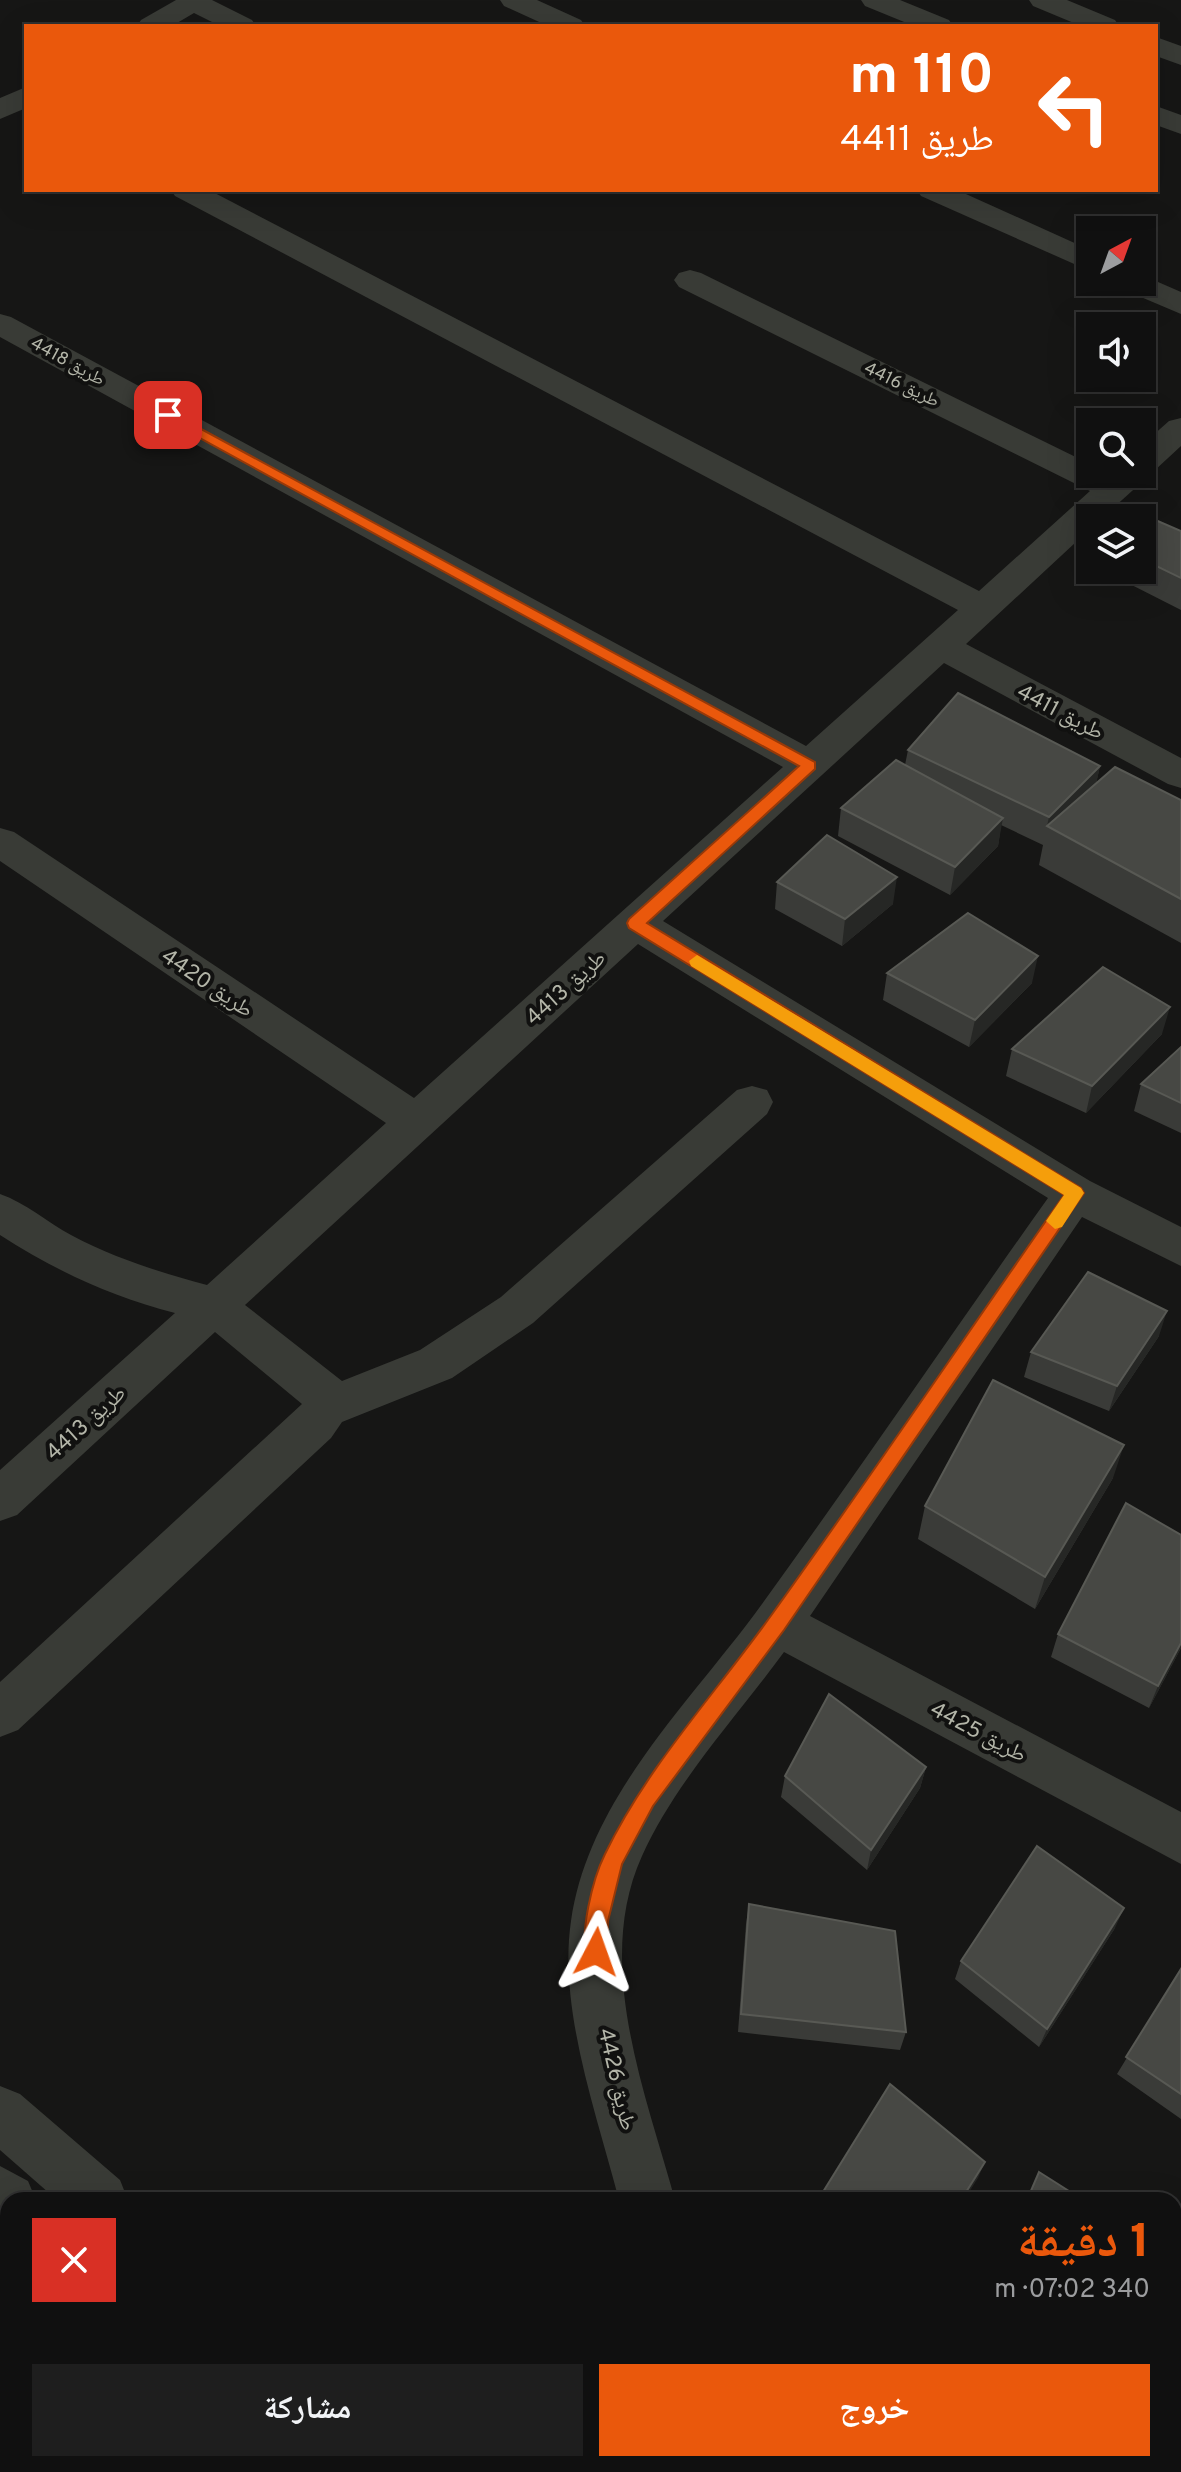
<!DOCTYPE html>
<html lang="ar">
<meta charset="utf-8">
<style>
:root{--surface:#101010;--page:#1e1e1e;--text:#f1f3f6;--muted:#9c9d9f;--line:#303030;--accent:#ea580c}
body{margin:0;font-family:Overpass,"Noto Naskh Arabic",sans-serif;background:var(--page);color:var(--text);direction:rtl;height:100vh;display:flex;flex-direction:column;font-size:30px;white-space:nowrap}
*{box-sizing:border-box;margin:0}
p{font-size:26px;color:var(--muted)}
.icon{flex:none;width:44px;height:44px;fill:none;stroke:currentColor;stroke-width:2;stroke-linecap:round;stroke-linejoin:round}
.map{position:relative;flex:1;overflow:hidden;direction:ltr}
.sheet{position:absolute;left:0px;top:2192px;width:1182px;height:280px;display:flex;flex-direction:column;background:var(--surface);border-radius:24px 24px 0 0;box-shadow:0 8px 32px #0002,0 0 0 2px var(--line);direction:rtl}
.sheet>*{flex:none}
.top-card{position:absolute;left:24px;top:24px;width:1134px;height:168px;border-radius:0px;box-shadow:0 8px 32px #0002,0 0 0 2px var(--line);direction:rtl;background:#ea580c;color:#fff;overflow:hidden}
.needle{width:52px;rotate:41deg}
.controls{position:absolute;left:1076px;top:216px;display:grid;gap:16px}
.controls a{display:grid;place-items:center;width:80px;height:80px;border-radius:0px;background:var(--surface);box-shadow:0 8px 32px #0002,0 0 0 2px var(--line);font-size:40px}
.pin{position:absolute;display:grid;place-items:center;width:68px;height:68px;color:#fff;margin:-34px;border-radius:16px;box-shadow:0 4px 12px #0006}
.me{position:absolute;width:88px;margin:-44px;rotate:4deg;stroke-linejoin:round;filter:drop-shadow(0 0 6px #0008)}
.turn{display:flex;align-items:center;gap:28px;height:168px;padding:0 32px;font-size:36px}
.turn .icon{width:104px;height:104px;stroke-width:2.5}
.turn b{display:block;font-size:56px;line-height:68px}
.round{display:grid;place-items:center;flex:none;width:84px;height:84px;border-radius:0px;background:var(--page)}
.headline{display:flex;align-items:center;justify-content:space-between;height:136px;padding:0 32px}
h1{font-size:48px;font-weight:800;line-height:60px;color:var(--accent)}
.primary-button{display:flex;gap:16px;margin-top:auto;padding:16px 32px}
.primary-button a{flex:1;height:92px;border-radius:0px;background:var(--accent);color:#fff;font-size:32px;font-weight:800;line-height:92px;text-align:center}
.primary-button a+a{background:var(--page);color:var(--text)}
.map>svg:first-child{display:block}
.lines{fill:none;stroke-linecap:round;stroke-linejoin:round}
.minor{fill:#393b36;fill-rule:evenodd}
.wall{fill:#3a3b38}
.shaded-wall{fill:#262725}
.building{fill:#474844;stroke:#585954;stroke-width:2}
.route{fill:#ea580c;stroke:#983908;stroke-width:2}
.slow{fill:#f59e0b}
.labels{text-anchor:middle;stroke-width:8;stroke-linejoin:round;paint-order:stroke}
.far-street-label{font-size:18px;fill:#b3b5a8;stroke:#111110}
.street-label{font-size:22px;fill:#b3b5a8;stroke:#111110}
</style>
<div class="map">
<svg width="1181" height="2472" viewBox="0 0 1181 2472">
<rect width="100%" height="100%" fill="#161615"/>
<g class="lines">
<path class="minor" d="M 176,0 L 212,0 L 252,20 L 256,26 L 220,26 L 194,13 L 172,26 L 137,26 L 141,20 Z
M 500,0 L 537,0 L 581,20 L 585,26 L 548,26 L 504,6 Z
M 861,0 L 900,0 L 949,20 L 953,26 L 914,26 L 865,6 Z
M 1029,0 L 1067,0 L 1115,20 L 1119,26 L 1081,26 L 1033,6 Z
M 1156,37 L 1181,46 L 1181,65 L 1156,56 Z
M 26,87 L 26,108 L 0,119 L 0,98 Z
M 1156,106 L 1181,115 L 1181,134 L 1156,125 Z
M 171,190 L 209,190 L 979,591 L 1090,491 L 679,287 L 674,280 L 679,273 L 690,270 L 701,273 L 1090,464 L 1090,474 L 1142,474 L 1142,445 L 1169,421 L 1181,418 L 1181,446 L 1154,471 L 1146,473 L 1142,482 L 1102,518 L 1090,518 L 1090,529 L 966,644 L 1181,758 L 1181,788 L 1168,784 L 944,663 L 663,921 L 1090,1181 L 1181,1227 L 1181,1266 L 1082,1217 L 810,1616 L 1181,1812 L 1181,1864 L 784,1652 C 736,1718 676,1781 642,1856 C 593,1964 646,2094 675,2200 L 619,2200 C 597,2115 558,2009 571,1921 C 589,1796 692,1701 762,1604 C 859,1470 952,1333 1048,1198 L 638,944 L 245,1305 L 342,1381 L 420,1350 L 501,1297 L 737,1090 L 752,1086 L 767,1090 L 773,1102 L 767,1114 L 533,1323 L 452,1378 L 342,1422 L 331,1438 L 18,1730 L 0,1737 L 0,1682 L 302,1404 L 215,1332 L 17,1515 L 0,1521 L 0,1470 L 175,1313 C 112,1297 54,1270 0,1235 L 0,1194 C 26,1203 47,1222 71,1235 C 114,1258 159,1272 207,1285 L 386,1123 L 0,861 L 0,828 L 14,832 L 414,1098 L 783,767 L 0,337 L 0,314 L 11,317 L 806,746 L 958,610 L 175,196 Z
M 917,190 L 957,190 L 1090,250 L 1090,271 L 921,196 Z
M 1142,275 L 1181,292 L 1181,314 L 1122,289 L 1117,282 L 1142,282 Z
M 0,2086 L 20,2094 L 120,2180 L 128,2200 L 57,2200 L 0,2150 Z
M 0,2166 L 28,2181 L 36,2200 L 8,2200 L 8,2229 L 0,2226 Z
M 95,2464 L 158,2464 L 155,2472 L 92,2472 Z
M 275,2464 L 342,2464 L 345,2472 L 278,2472 Z
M 377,2464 L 444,2464 L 447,2472 L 380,2472 Z
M 890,2464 L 959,2464 L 962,2472 L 893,2472 Z"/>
</g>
<path class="wall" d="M 1142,529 L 1181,531 L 1181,610 L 1114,576 L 1115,570 L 1142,570 Z
M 908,750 L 1100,766 L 1096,783 L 1181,800 L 1181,943 L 1039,865 L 1043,845 L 1001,825 L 998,846 L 950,895 L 838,836 L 841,808 L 905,765 Z
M 777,882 L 893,904 L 842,946 L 775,909 Z
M 887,973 L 1032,983 L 969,1047 L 883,1000 Z
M 1162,1034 L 1086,1113 L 1006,1076 L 1012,1049 Z
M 1181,1047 L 1181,1133 L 1134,1111 L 1141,1084 Z
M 1159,1336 L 1109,1411 L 1024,1377 L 1031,1352 Z
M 1113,1478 L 1035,1609 L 918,1539 L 925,1506 Z
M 1181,1535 L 1181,1648 L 1149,1708 L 1051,1657 L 1058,1634 Z
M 926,1767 L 920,1788 L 867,1870 L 781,1797 L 785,1776 Z
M 749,1904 L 906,2032 L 900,2050 L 738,2032 L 746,1924 Z
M 1115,1928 L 1039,2047 L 955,1979 L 961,1961 Z
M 1181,1969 L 1181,2119 L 1117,2074 Z
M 1181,2303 L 1181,2470 L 1174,2464 L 1174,2313 Z"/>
<path class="shaded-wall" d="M 1100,766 L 1094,795 L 1047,826 L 1049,817 Z
M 1003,818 L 998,846 L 950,895 L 955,867 Z
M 897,877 L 893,904 L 842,946 L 845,919 Z
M 1038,956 L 1032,983 L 969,1047 L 975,1020 Z
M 1170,1007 L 1162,1034 L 1086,1113 L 1092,1086 Z
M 1167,1311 L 1159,1336 L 1109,1411 L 1117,1386 Z
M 1124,1445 L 1113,1478 L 1035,1609 L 1045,1577 Z
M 1181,1643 L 1181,1648 L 1149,1708 L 1158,1686 Z
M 926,1767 L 920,1788 L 867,1870 L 871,1850 Z
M 1124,1908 L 1115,1928 L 1039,2047 L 1047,2029 Z
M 985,2162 L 978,2178 L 964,2200 L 961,2200 Z"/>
<path class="building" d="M 1153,519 L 1181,531 L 1181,578 L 1142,559 L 1142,529 Z
M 958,693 L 1100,766 L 1049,817 L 908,750 Z
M 896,760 L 1003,818 L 955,867 L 841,808 Z
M 1115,767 L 1181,800 L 1181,899 L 1047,826 Z
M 827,835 L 897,877 L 845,919 L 777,882 Z
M 968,913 L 1038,956 L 975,1020 L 887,973 Z
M 1103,967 L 1170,1007 L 1092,1086 L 1012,1049 Z
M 1181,1047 L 1181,1103 L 1141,1084 Z
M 1088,1272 L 1167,1311 L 1117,1386 L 1031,1352 Z
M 993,1380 L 1124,1445 L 1045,1577 L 925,1506 Z
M 1126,1503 L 1181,1535 L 1181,1643 L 1158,1686 L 1058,1634 Z
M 829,1694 L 926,1767 L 871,1850 L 785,1776 Z
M 1037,1846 L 1124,1908 L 1047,2029 L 961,1961 Z
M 749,1904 L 895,1931 L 906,2032 L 741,2014 Z
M 1181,1969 L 1181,2094 L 1126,2057 Z
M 890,2084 L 985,2162 L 961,2200 L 818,2200 Z
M 1039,2172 L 1083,2200 L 1027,2200 Z
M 1181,2306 L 1181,2441 L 1174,2435 L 1174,2316 Z"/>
<path class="route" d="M 168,411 L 815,762 L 815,769 L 647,923 L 1081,1188 L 1084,1193 L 784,1630 L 653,1806 L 622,1864 L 608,1921 L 607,1952 L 604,1960 L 596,1963 L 588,1960 C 578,1936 593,1878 605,1854 C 647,1767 714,1695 770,1617 C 870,1478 966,1335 1064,1195 L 629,928 L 627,923 L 629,919 L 799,766 L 163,418 L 163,412 Z"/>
<path class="slow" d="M 697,955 L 1081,1188 L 1084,1193 L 1062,1227 L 1055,1229 L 1046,1221 L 1064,1195 L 691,966 L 689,961 Z"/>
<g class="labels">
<g class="far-street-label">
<text transform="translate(68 361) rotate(29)" y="6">طريق 4418</text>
<text transform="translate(902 384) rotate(26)" y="6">طريق 4416</text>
</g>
<g class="street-label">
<text transform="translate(1061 711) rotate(28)" y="8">طريق 4411</text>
<text transform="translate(208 982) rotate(34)" y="8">طريق 4420</text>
<text transform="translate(565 987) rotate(-42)" y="8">طريق 4413</text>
<text transform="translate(85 1422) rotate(-42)" y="8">طريق 4413</text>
<text transform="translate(979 1731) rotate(28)" y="8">طريق 4425</text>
<text transform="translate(618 2079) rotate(77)" y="8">طريق 4426</text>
</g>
</g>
</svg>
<div class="controls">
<a><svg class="needle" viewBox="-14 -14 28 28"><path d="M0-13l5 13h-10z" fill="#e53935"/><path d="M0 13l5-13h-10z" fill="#9c9d9f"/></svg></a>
<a><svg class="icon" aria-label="sound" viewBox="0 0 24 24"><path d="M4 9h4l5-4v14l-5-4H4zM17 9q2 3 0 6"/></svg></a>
<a><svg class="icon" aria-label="search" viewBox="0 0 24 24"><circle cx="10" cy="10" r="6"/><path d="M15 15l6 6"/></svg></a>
<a><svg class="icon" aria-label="layers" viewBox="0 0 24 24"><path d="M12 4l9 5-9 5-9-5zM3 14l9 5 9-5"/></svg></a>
</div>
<div class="pin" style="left:168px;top:415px;background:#d93025"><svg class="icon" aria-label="arrive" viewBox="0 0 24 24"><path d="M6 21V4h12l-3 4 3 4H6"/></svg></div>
<svg class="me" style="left:596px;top:1952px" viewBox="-20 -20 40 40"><path d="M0-17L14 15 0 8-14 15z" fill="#ea580c" stroke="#fff" stroke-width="4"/></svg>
<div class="top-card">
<div class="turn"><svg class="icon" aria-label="left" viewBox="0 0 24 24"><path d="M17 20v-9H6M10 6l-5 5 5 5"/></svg><div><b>110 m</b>طريق 4411</div></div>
</div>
<section class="sheet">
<div class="headline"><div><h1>1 دقيقة</h1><p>340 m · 07:02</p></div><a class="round" style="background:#d93025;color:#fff"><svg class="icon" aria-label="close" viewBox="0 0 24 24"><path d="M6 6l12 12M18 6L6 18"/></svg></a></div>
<div class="primary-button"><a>خروج</a><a>مشاركة</a></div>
</section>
</div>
